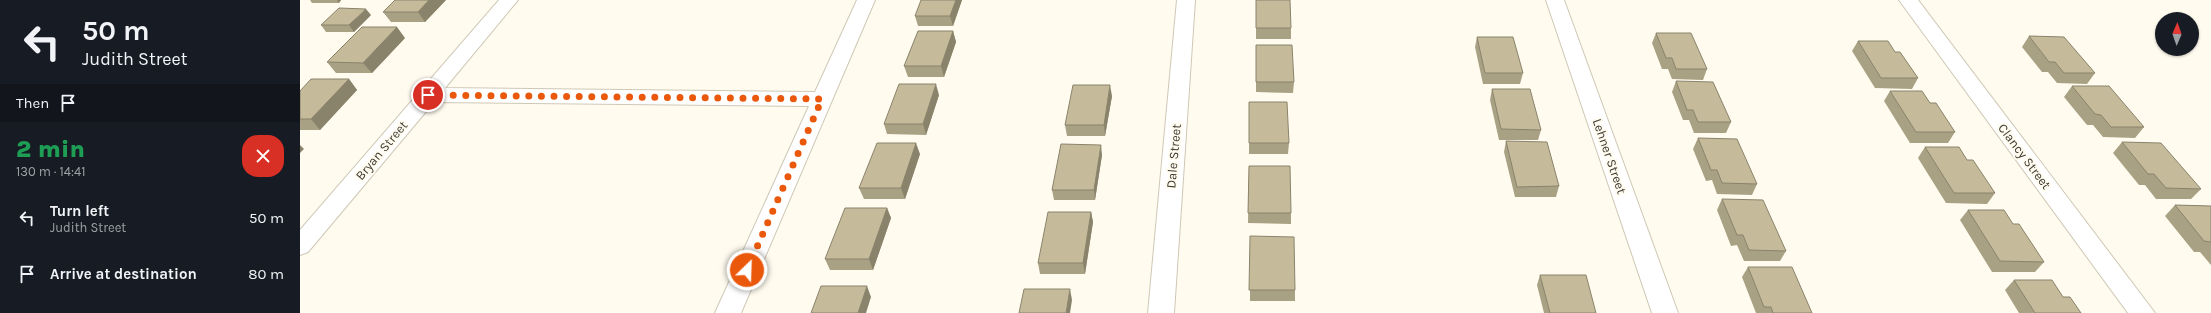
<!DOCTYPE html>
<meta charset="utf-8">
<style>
:root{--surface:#171b24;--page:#242831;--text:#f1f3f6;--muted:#9ea1a6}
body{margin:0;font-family:Karla,sans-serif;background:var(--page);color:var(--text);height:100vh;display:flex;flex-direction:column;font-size:15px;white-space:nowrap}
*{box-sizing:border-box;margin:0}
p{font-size:13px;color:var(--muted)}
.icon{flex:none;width:22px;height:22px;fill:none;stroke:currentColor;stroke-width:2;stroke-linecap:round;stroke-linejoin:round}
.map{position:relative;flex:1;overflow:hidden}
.side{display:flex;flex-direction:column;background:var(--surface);width:300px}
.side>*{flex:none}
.guide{background:#171b24;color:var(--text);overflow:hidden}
.needle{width:26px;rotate:2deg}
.tools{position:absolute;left:1855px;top:12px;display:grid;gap:8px}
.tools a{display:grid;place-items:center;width:44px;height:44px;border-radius:50%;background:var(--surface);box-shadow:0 1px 3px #0004;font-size:20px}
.pin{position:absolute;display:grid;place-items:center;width:34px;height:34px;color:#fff;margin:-17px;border:2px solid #fff;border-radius:50%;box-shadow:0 1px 4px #0007}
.me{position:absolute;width:44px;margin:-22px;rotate:24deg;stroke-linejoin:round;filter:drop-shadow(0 0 3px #0008)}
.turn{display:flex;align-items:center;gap:14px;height:84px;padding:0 16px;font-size:18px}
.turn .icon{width:52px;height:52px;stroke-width:2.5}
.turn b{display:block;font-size:28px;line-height:34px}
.then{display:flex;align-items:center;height:38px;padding:0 16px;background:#0003;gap:8px;font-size:15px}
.round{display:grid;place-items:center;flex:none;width:42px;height:42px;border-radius:16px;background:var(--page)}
.overview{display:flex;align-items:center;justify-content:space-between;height:68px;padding:0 16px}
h1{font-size:24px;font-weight:800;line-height:30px;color:#1e9e55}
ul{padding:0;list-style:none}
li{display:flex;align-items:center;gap:12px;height:56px;padding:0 16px}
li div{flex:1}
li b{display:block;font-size:15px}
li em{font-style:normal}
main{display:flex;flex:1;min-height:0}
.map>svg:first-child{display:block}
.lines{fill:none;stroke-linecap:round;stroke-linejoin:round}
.minor-casing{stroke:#cec8b5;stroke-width:2}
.minor{fill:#fff;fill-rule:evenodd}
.wall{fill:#a9a184}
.shaded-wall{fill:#8a836c}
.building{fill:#c5bb9a;stroke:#8a836c}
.route{stroke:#ea580c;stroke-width:7;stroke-dasharray:0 12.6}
.labels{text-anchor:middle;stroke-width:4;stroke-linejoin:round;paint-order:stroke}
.street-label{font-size:13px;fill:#3d3b33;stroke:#fffbef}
</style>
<main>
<section class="side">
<div class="guide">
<div class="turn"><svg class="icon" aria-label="left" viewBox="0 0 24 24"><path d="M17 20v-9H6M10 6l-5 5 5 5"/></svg><div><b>50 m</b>Judith Street</div></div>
<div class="then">Then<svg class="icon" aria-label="arrive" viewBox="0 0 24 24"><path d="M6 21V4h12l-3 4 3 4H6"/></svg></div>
</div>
<div class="overview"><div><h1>2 min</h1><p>130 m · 14:41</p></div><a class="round" style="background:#d93025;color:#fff"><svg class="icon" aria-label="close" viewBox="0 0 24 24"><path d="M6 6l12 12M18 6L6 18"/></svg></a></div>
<ul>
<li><svg class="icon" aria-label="left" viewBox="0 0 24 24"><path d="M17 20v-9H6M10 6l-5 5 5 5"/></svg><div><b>Turn left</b><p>Judith Street</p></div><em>50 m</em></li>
<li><svg class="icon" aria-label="arrive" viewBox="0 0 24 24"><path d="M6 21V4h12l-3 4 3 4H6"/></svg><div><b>Arrive at destination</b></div><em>80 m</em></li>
</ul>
</section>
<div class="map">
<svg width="1911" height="313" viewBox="0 0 1911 313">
<rect width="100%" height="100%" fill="#fffbef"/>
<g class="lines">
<g class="minor-casing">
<path id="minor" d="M 199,0 L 218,0 L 145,88 L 515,92 L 557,0 L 575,0 L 441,313 L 415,313 L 509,106 L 134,102 L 8,252 L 0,255 L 0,230 Z
M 877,0 L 895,0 L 874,313 L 848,313 Z
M 1246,0 L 1264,0 L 1378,313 L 1352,313 Z
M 1599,0 L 1618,0 L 1855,313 L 1828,313 Z"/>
</g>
<use href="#minor" class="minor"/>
</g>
<path class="wall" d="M 10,0 L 41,0 L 39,3 L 12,3 Z
M 146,0 L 125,22 L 91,22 L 83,12 Z
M 662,0 L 653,26 L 618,26 L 615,16 Z
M 956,0 L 991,28 L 991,39 L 956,39 Z
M 71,15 L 54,32 L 26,32 L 21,25 Z
M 653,31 L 656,42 L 644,77 L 608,77 L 604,66 Z
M 1356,33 L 1407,69 L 1403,80 L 1372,79 L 1368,69 L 1362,69 L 1352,43 Z
M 1729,36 L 1795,73 L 1787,84 L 1757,83 L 1748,72 L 1742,72 L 1722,47 Z
M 1177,37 L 1223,73 L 1220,84 L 1183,84 L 1175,47 Z
M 105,38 L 72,73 L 36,73 L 27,62 Z
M 1558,41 L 1595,52 L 1618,78 L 1612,89 L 1575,88 L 1552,51 Z
M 956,45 L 994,82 L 993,93 L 956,92 Z
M 49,79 L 57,90 L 20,130 L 0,130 L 0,91 Z
M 1376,81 L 1431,122 L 1426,133 L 1394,133 L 1389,120 L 1383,120 L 1372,92 Z
M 1772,86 L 1844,127 L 1835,138 L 1803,137 L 1793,125 L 1787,125 L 1764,97 Z
M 1192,89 L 1241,130 L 1238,140 L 1199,140 L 1190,100 Z
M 1590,91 L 1630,103 L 1655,132 L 1648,143 L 1610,143 L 1584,101 Z
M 639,95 L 626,135 L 587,134 L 584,124 Z
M 812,96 L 805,136 L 767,136 L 765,125 Z
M 949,102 L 989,143 L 988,154 L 949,154 Z
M 1398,138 L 1457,184 L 1452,195 L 1417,194 L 1412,180 L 1406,181 L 1393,149 Z
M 1206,141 L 1259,186 L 1256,197 L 1215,197 L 1204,152 Z
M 1822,142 L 1901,189 L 1891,199 L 1856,199 L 1845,185 L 1839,185 L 1813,153 Z
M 1625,147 L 1667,160 L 1695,193 L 1687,204 L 1646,203 L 1618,158 Z
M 620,154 L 605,199 L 564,199 L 559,188 Z
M 802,155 L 795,200 L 754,200 L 752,190 Z
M 949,166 L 991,213 L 991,224 L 948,223 Z
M 1422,199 L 1486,251 L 1480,261 L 1444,261 L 1437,245 L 1431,246 L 1417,210 Z
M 1875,205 L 1911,206 L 1911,265 L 1900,252 L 1894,252 L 1865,216 Z
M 587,208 L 591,218 L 573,270 L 530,270 L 525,259 Z
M 1668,210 L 1744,262 L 1735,272 L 1692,272 L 1660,220 Z
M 791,212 L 793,222 L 785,274 L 740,274 L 738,263 Z
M 950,236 L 995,290 L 995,301 L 950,301 Z
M 1448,267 L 1512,313 L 1456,313 L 1442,277 Z
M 1240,275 L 1296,313 L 1244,313 L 1237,285 Z
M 1714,280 L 1763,297 L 1781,313 L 1719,313 L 1705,290 Z"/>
<path class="shaded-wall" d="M 37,0 L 41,0 L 39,3 Z
M 129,0 L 146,0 L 125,22 L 118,12 Z
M 656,0 L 662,0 L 653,26 L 650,16 Z
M 66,9 L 71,15 L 54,32 L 49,25 Z
M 97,27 L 105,38 L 72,73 L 63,63 Z
M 653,31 L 656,42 L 644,77 L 641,66 Z
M 49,79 L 57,90 L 20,130 L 11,119 Z
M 636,84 L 639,95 L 626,135 L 623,124 Z
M 810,85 L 812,96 L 805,136 L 804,125 Z
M 616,143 L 620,154 L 605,199 L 601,188 Z
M 0,145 L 4,149 L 0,153 Z
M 801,145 L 802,155 L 795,200 L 794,190 Z
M 587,208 L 591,218 L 573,270 L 569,259 Z
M 791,212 L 793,222 L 785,274 L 783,263 Z
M 567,286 L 571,297 L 566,313 L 558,313 Z
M 770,289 L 772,300 L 770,313 L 766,313 Z"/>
<path class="building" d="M 95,0 L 129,0 L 118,12 L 83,12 Z
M 621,0 L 656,0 L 650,16 L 615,16 Z
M 956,0 L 990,0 L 991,28 L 956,28 Z
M 39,8 L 66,9 L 49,25 L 21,25 Z
M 62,27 L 97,27 L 63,63 L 27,62 Z
M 618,31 L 653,31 L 641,66 L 604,66 Z
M 1356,33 L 1391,33 L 1407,69 L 1376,69 L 1372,58 L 1366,58 Z
M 1729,36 L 1764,37 L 1795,73 L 1764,73 L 1755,62 L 1749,62 Z
M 1177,37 L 1213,37 L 1223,73 L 1185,73 Z
M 1558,41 L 1588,41 L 1595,52 L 1600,52 L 1618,78 L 1581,78 Z
M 956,45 L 992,45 L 994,82 L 956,82 Z
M 11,79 L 49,79 L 11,119 L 0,119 L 0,91 Z
M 1376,81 L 1413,82 L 1431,122 L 1398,122 L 1393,110 L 1387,110 Z
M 599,84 L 636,84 L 623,124 L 584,124 Z
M 773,85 L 810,85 L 804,125 L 765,125 Z
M 1772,86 L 1809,86 L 1844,127 L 1811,127 L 1801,115 L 1795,114 Z
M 1192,89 L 1230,89 L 1241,130 L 1201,129 Z
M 1590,91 L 1622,91 L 1630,103 L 1636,103 L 1655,132 L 1616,132 Z
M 949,102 L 987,102 L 989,143 L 949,143 Z
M 1398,138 L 1437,139 L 1457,184 L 1422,183 L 1417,170 L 1411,170 Z
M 1206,141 L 1247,142 L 1259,186 L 1217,187 Z
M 1822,142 L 1861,143 L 1901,189 L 1866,188 L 1854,174 L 1848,174 Z
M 577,143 L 616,143 L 601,188 L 559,188 Z
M 761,144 L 801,145 L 794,190 L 752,190 Z
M 1625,147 L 1659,147 L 1667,160 L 1673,160 L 1695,193 L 1654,193 Z
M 949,166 L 990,166 L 991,213 L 948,213 Z
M 1422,199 L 1463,200 L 1486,251 L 1449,250 L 1443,235 L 1437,235 Z
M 1875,205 L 1911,206 L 1911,242 L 1904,241 Z
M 545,208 L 587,208 L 569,259 L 525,259 Z
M 1668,210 L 1704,210 L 1713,224 L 1719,224 L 1744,262 L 1700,261 Z
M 748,212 L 791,212 L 783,263 L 738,263 Z
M 950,236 L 994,237 L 995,290 L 949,290 Z
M 1448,267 L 1492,267 L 1512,313 L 1473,313 L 1471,307 L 1464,307 Z
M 1240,275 L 1286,275 L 1296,313 L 1250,313 Z
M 1714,280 L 1752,280 L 1763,297 L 1770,297 L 1781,313 L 1735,313 Z
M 521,286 L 567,286 L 558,313 L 511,313 Z
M 724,289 L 770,289 L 766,313 L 719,313 Z"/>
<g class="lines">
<path class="route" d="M 128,95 L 522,99 L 447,270"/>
</g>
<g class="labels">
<g class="street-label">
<text transform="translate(81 150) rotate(-50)" y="5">Bryan Street</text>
<text transform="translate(873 156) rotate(-85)" y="5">Dale Street</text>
<text transform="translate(1310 156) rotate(71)" y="5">Lehner Street</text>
<text transform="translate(1725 156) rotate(53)" y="5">Clancy Street</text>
</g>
</g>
</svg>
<div class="tools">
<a><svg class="needle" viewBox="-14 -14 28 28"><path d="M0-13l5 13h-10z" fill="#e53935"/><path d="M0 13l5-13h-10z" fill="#9ea1a6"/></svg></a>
</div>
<div class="pin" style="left:128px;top:95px;background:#d93025"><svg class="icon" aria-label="arrive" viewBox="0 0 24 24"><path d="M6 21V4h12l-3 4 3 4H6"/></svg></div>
<svg class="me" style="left:447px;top:270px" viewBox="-20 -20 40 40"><circle r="17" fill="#ea580c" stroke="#fff" stroke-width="3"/><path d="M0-11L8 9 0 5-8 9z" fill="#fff"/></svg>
</div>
</main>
